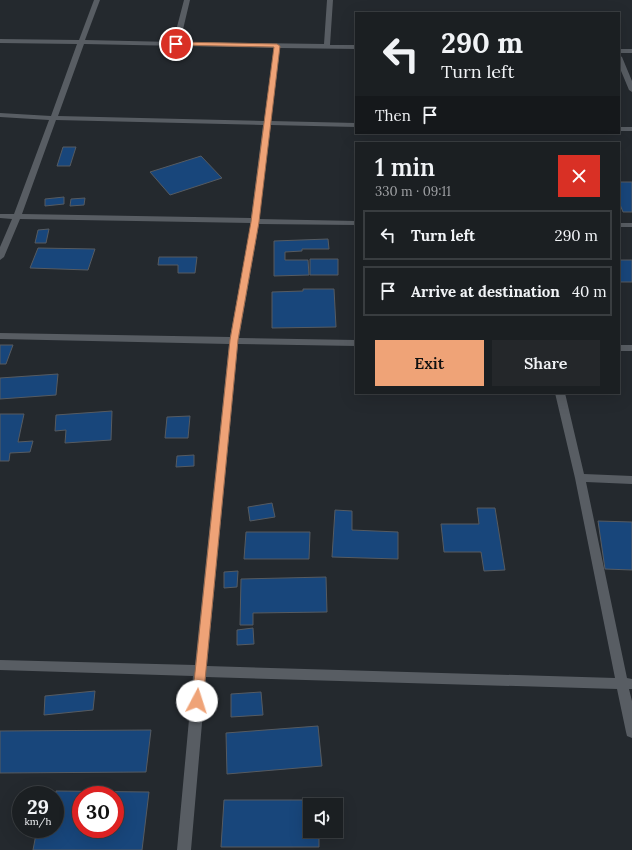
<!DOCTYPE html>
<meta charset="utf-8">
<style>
:root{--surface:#1b1f22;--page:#24272a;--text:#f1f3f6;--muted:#a0a2a5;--line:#393d40;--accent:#efa377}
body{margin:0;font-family:Lora,serif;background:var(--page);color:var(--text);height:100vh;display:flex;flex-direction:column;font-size:15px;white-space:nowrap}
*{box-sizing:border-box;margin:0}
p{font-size:13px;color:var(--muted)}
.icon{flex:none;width:22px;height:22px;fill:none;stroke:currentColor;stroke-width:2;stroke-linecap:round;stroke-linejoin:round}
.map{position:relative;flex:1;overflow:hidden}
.panel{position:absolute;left:355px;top:142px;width:265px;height:252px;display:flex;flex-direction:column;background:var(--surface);border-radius:0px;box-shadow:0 4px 16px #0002,0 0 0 1px var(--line)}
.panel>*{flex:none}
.top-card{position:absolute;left:355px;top:12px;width:265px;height:122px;border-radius:0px;box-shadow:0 4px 16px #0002,0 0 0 1px var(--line);background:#1b1f22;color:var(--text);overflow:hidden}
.tools{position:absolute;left:303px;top:798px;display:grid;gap:8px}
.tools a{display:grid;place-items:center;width:40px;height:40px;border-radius:0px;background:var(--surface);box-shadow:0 4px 16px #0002,0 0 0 1px var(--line);font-size:20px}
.speed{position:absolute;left:12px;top:786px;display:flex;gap:8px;font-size:20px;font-weight:700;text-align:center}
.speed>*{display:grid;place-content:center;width:52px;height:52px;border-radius:50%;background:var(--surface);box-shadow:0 4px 16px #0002,0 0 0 1px var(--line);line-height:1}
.speed small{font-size:10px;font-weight:400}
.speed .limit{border:6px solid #d22;background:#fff;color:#111}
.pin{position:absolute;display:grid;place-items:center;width:34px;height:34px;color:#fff;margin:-17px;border:2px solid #fff;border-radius:50%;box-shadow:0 1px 4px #0007}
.me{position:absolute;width:44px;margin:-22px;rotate:5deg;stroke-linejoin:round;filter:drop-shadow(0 0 3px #0008)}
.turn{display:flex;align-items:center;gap:14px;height:84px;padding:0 20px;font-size:18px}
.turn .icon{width:52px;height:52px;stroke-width:2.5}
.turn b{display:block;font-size:28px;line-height:34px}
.then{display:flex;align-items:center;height:38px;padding:0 20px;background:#0003;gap:8px;font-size:15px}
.round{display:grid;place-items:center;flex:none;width:42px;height:42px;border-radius:0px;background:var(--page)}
.overview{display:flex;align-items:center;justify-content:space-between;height:68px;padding:0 20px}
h1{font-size:24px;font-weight:600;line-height:30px}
.button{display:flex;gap:8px;margin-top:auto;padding:8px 20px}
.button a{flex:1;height:46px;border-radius:0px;background:var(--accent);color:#111;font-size:16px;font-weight:600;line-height:46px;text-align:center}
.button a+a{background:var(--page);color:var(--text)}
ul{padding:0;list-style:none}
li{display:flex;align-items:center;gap:12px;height:50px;margin:0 8px 6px;padding:0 12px;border:2px solid var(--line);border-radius:0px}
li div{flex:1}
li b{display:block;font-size:15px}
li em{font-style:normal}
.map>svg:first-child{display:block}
.building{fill:#18467b;stroke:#565b61;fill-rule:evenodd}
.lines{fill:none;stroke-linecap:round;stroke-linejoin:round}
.minor{fill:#585d63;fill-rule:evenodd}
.route{fill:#efa377;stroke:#9b6a4d}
</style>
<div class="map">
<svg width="632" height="850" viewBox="0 0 632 850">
<rect width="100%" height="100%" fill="#24292e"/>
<path class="building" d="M 63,147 L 76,147 L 70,166 L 57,166 Z
M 201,156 L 222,178 L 170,195 L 150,172 Z
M 619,182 L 632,182 L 632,212 L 623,212 L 619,202 Z
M 64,197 L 64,204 L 45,206 L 45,199 Z
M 85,198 L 84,205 L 70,206 L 71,199 Z
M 49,229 L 46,243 L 35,243 L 38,230 Z
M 328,239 L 329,249 L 302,249 L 302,251 L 285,252 L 285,260 L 308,260 L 309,275 L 274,276 L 274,241 Z
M 38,248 L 95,249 L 88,270 L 30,268 Z
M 159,257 L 197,257 L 195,273 L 178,273 L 178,265 L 158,265 Z
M 310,259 L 338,259 L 338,275 L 310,275 Z
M 619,260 L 632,260 L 632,282 L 619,282 Z
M 303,289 L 334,289 L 336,327 L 272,328 L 272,292 L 303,291 Z
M 0,345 L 13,345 L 6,364 L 0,364 Z
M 58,374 L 56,395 L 0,399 L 0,378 Z
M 112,411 L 111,440 L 65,443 L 66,430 L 55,431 L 56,415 Z
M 0,414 L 24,414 L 18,442 L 33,441 L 30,452 L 10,453 L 9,461 L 0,461 Z
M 190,416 L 188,438 L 165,438 L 167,417 Z
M 194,455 L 194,466 L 176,467 L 177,456 Z
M 272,503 L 275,517 L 250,521 L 248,507 Z
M 477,508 L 495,508 L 505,570 L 484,571 L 481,552 L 444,552 L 441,524 L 479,524 Z
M 335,510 L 352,511 L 352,530 L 398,532 L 398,559 L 332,557 Z
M 598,521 L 632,522 L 632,570 L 605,569 Z
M 246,532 L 310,532 L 309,559 L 244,559 Z
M 238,571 L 237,587 L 224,588 L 224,572 Z
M 326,577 L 327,612 L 253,613 L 253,625 L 240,625 L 241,579 Z
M 253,628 L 254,644 L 237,645 L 237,630 Z
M 95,691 L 93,710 L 44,715 L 45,696 Z
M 261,692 L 263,715 L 231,717 L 231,694 Z
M 318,726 L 322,766 L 227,774 L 226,733 Z
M 151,730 L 146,772 L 0,773 L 0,731 Z
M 56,791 L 149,792 L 142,850 L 33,850 L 37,829 L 55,829 ZM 81,795 L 115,795 L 115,829 L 81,829 Z
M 224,800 L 319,800 L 319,805 L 310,805 L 310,831 L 319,831 L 319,847 L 221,847 Z"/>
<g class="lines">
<path class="minor" d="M 94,0 L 100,0 L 85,40 L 173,42 L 184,0 L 190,0 L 180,42 L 324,44 L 327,0 L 333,0 L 330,45 L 356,45 L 356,49 L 280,48 L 271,121 L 356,123 L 356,127 L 271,125 L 259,219 L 356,221 L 356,225 L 259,224 L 239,338 L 356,340 L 356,346 L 238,344 L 207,666 L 615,678 L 575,478 L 555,393 L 565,393 L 584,474 L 632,476 L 632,484 L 586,482 L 627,678 L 632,679 L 632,689 L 629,689 L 632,701 L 632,738 L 627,736 L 626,732 L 617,689 L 206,677 L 191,850 L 177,850 L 193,676 L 0,670 L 0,660 L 195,665 L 229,344 L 0,339 L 0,333 L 230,337 L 251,223 L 20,219 L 4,257 L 0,260 L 0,247 L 12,219 L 0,218 L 0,214 L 14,214 L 49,120 L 0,117 L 0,113 L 51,116 L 77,44 L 0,43 L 0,39 L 79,40 ZM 84,44 L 274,48 L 264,121 L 58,116 ZM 56,120 L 263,125 L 251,218 L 22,214 Z
M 619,49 L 632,49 L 632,53 L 619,53 Z
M 619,55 L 622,57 L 632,81 L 632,92 L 629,90 L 619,66 Z
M 619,127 L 632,127 L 632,131 L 619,131 Z
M 619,223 L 632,223 L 632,227 L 619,227 Z
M 619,345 L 632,345 L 632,351 L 619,351 Z"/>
</g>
<path class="route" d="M 176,42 L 277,44 L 280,46 L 259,222 L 238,340 L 203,701 L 201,705 L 197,706 L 193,705 L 192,701 L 230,340 L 251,222 L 274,47 L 174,45 L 174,43 Z"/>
</svg>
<div class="tools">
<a><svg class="icon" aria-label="sound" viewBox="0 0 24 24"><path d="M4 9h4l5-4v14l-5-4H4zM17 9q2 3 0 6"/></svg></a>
</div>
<div class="speed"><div>29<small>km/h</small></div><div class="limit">30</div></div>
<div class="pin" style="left:176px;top:44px;background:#d93025"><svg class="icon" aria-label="arrive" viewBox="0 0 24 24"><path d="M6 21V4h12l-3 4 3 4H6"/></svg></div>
<svg class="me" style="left:197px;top:701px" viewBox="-20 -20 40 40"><circle r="19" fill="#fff"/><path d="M0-13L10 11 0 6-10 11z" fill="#efa377"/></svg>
<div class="top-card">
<div class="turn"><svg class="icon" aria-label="left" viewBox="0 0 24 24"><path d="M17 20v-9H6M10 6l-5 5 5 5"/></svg><div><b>290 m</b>Turn left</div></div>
<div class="then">Then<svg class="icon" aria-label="arrive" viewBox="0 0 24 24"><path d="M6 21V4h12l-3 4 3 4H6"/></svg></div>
</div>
<section class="panel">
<div class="overview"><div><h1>1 min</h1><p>330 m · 09:11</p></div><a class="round" style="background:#d93025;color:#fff"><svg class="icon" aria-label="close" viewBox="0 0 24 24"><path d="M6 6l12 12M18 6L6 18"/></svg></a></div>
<ul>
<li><svg class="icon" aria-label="left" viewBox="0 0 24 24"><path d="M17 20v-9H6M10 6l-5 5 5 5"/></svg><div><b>Turn left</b></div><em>290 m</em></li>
<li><svg class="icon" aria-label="arrive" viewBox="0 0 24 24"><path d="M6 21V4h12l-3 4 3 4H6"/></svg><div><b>Arrive at destination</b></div><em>40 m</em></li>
</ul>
<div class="button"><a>Exit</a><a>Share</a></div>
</section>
</div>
